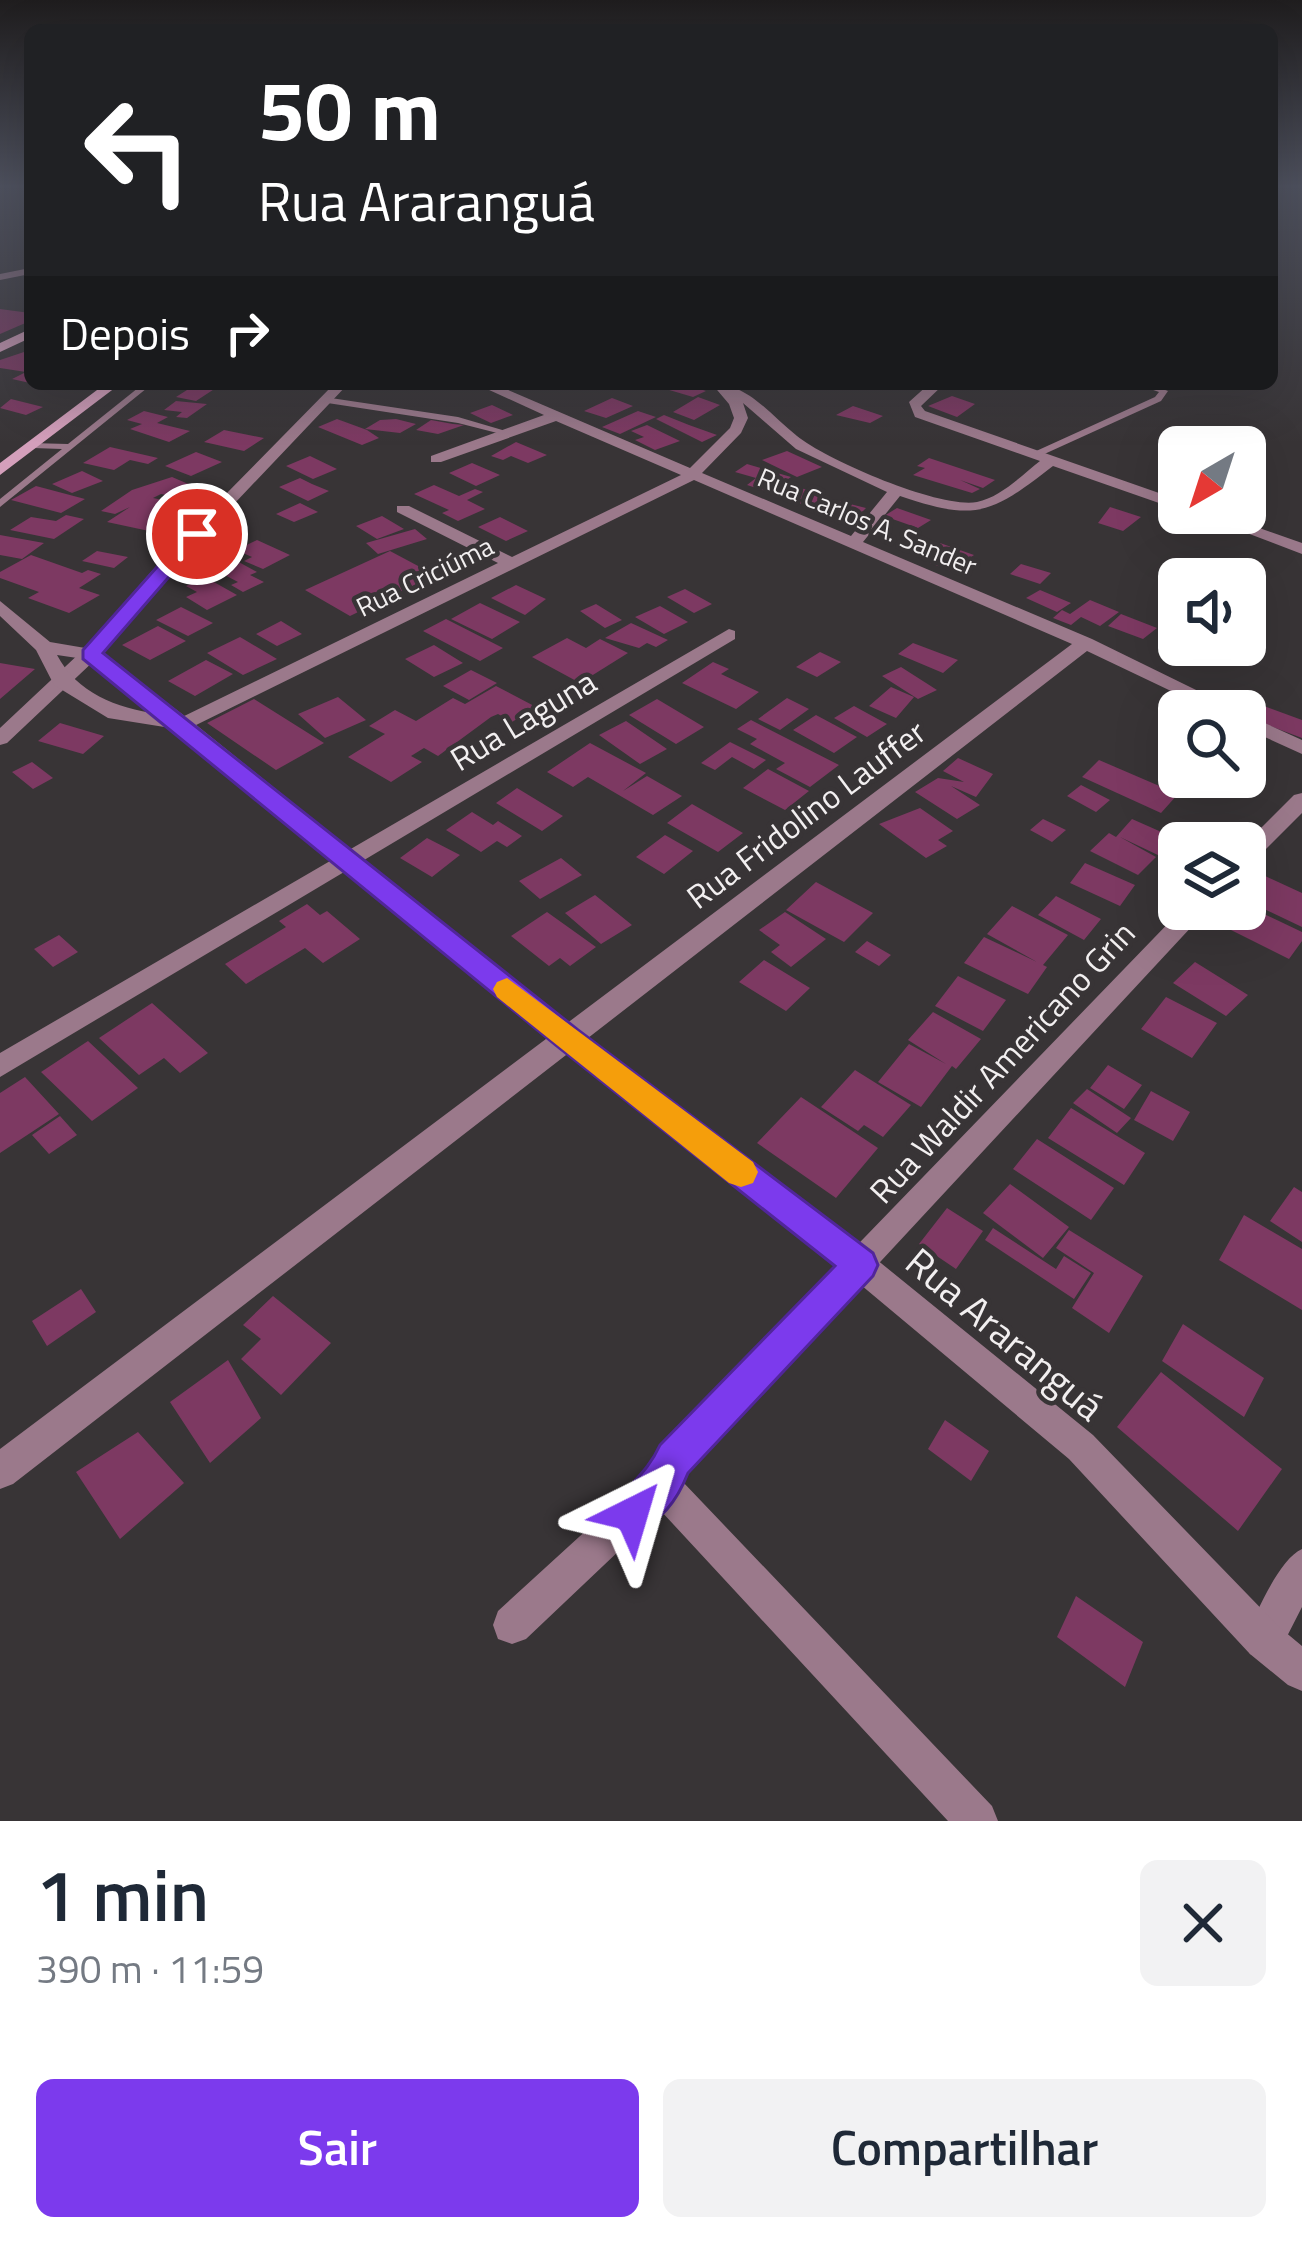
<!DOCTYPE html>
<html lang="pt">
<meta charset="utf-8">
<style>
:root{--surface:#fff;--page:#f2f2f3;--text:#1f2937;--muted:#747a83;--accent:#7c3aed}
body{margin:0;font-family:"Titillium Web",sans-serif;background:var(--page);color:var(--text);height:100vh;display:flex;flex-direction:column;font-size:45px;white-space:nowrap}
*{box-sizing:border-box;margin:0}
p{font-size:39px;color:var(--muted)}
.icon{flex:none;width:66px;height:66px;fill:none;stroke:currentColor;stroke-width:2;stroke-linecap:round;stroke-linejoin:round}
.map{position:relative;height:1821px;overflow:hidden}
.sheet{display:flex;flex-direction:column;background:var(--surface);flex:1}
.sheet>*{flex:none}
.hud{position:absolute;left:24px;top:24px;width:1254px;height:366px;border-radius:18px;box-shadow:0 12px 48px #0002;background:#202124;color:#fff;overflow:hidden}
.needle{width:78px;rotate:219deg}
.fabs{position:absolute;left:1158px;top:426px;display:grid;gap:24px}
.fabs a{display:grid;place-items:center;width:108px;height:108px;border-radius:18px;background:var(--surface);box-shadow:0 12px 48px #0002;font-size:60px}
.pin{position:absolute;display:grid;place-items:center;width:102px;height:102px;color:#fff;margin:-51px;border:6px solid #fff;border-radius:50%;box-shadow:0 3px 12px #0007}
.me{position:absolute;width:132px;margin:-66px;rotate:40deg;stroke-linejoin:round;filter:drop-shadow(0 0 9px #0008)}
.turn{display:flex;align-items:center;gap:42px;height:252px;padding:0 36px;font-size:54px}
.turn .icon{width:156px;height:156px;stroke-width:2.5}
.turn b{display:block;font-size:84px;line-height:102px}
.then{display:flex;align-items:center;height:114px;padding:0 36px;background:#0003;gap:24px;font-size:45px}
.round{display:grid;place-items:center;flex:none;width:126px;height:126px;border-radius:18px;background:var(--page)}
.head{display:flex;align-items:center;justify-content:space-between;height:204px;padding:0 36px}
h1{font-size:72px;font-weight:600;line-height:90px}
.action{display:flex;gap:24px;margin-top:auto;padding:24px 36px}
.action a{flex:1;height:138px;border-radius:18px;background:var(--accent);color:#fff;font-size:48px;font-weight:600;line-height:138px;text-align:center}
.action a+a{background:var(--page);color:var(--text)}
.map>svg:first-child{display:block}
.building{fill:#7d3962}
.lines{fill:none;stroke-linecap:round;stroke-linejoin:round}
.service{fill:#9b798b;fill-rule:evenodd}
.minor{fill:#9b798b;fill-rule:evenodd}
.tertiary{fill:#9b798b;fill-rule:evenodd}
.secondary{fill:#d49fbb;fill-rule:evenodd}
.route{fill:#7c3aed;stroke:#51269a;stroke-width:3}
.slow{fill:#f59e0b}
.labels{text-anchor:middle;stroke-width:9;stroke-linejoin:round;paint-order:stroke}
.far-street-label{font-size:27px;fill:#f2eff0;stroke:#383436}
.street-label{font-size:33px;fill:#f2eff0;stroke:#383436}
.near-street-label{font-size:39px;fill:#f2eff0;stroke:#383436}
</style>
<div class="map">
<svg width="1302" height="1821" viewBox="0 0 1302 1821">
<rect width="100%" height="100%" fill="#383436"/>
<path class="building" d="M 0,309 L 30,313 L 30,321 L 0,334 Z
M 30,350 L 30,383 L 12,379 L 26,372 L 0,368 L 0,360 Z
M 188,384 L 222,384 L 196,401 L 176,397 L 187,390 L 180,389 Z
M 649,384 L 685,384 L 706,391 L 693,397 Z
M 952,396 L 975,404 L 957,417 L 928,406 Z
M 698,397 L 720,405 L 694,420 L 673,412 Z
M 612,398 L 633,406 L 606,418 L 584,411 Z
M 11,399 L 43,407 L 26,415 L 0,408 Z
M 176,401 L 207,404 L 187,418 L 176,417 L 182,412 L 164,410 Z
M 492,405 L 513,415 L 491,423 L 470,413 Z
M 853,406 L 883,416 L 870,423 L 836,415 Z
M 144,411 L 168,417 L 157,423 L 190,431 L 169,442 L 130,429 L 142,424 L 127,420 Z
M 638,411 L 656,417 L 620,434 L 602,427 Z
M 664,415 L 689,425 L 717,435 L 702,442 L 656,419 Z
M 337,419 L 367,430 L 379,438 L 362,445 L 318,427 Z
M 396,419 L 416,424 L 400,433 L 365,429 L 380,420 Z
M 431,420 L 453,424 L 464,425 L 438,434 L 416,430 Z
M 647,425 L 680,441 L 655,450 L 635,440 L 644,437 L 631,431 Z
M 224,430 L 264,438 L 244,451 L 204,442 Z
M 516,442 L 547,455 L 528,463 L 511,456 L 503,460 L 491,456 Z
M 110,447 L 158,458 L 148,464 L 130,460 L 114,470 L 83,463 Z
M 787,451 L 822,467 L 797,477 L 762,460 Z
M 196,452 L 222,462 L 191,476 L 165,466 Z
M 310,456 L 337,469 L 313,479 L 286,466 Z
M 929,458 L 995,480 L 983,488 L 960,480 L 980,489 L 972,493 L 913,475 L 925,468 L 917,466 Z
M 472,463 L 500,475 L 476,486 L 449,473 Z
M 747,464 L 791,477 L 769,492 L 747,485 L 756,478 L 735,472 Z
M 82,471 L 103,481 L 72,493 L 52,484 Z
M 172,477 L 193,486 L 177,497 L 161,494 L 153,498 L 196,507 L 180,518 L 170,516 L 149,531 L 107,522 L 130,507 L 115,514 L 101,511 L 132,490 Z
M 300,478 L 312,484 L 329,491 L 308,501 L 279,487 Z
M 434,485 L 459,496 L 475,489 L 483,492 L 467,500 L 485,509 L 458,521 L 442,513 L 449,510 L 414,494 Z
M 784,485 L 809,490 L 829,498 L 811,508 L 772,492 Z
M 36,486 L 85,499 L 61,513 L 11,500 Z
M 838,501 L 866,508 L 851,523 L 823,515 Z
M 300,503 L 318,512 L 294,522 L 276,514 Z
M 1110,507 L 1141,517 L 1123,531 L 1098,523 Z
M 897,508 L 931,520 L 918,528 L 884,516 Z
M 66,515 L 84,519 L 54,539 L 10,530 L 31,517 L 56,521 Z
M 382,516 L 404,529 L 377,539 L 356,526 Z
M 500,517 L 528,531 L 506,541 L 478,527 Z
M 415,529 L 427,539 L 378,554 L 366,543 Z
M 0,535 L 44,543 L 22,559 L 0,555 Z
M 257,540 L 290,555 L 263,569 L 244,561 L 252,557 L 236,550 Z
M 940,543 L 974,555 L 951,571 L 930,563 L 939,557 L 927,552 Z
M 97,551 L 128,557 L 114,568 L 82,561 Z
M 390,551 L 435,575 L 350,616 L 305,590 Z
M 31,555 L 82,573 L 88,570 L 101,574 L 79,588 L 100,595 L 69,613 L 28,598 L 39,592 L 0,578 L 0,572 Z
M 226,555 L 257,572 L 250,575 L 264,582 L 243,592 L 231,585 L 238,582 L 219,572 L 210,576 L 202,572 L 214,566 L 208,563 Z
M 1021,564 L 1051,573 L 1040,584 L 1010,574 Z
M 205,577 L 237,595 L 207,610 L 186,597 L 197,592 L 186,586 Z
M 516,585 L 546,599 L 525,615 L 491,598 Z
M 685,589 L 712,604 L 694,613 L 667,597 Z
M 1040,590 L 1071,603 L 1057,612 L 1026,598 Z
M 1090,600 L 1119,612 L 1100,626 L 1081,617 L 1071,625 L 1053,618 L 1062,610 L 1070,614 Z
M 480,603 L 520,622 L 492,639 L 451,619 Z
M 596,604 L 622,620 L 605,628 L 580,611 Z
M 660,606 L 688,622 L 664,634 L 635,617 Z
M 181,607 L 213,623 L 188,636 L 156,620 Z
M 1121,614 L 1157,628 L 1143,639 L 1108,626 Z
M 446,619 L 503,648 L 480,661 L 423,631 Z
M 281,621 L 302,634 L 277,646 L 256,634 Z
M 631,623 L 668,640 L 656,647 L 647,643 L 639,648 L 605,638 Z
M 158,626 L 186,641 L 150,660 L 122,645 Z
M 240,637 L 277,659 L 243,675 L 207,653 Z
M 567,638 L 586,648 L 600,639 L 628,653 L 580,683 L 532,657 Z
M 913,643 L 958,660 L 943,673 L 898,654 Z
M 434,645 L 463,663 L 434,677 L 405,659 Z
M 820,652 L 841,662 L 817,677 L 796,667 Z
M 206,660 L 233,674 L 195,696 L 168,681 Z
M 713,662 L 729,669 L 721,674 L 759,692 L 736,709 L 682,683 Z
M 0,663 L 35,669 L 0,699 Z
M 901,667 L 937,690 L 918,699 L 882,676 Z
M 471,670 L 497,683 L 469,700 L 443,686 Z
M 496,686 L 536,707 L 512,722 L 498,714 L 491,717 L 438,756 L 424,748 L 411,756 L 422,762 L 391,782 L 348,757 L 385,734 L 369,726 L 395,710 L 416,721 L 453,698 L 465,704 Z
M 891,687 L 914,697 L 896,718 L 869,706 Z
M 338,697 L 366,720 L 325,738 L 298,714 Z
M 787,698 L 809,709 L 780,730 L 758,719 Z
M 254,699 L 324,743 L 276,770 L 207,723 Z
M 657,699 L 704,727 L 676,744 L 629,715 Z
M 1256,703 L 1302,720 L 1302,738 L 1246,717 Z
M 854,706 L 887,724 L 867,737 L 834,718 Z
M 816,715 L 857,737 L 834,753 L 793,730 Z
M 751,720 L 839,765 L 810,787 L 776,769 L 785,763 L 750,744 L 757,739 L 737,729 Z
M 626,721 L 667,749 L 640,764 L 599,735 Z
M 60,723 L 104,736 L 83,754 L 38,741 Z
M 730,742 L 766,760 L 754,769 L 732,757 L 715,770 L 701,763 Z
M 590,743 L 646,773 L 623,791 L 647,776 L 682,796 L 653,815 L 588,777 L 573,787 L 547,772 Z
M 958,758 L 993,774 L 976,797 L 951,786 L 980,805 L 957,819 L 915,792 L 938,778 L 964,782 L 943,771 Z
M 1099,760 L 1178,794 L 1161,813 L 1082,777 Z
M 32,762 L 53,778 L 33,789 L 12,772 Z
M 768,769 L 809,791 L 785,810 L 743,788 Z
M 1081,785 L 1110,800 L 1096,812 L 1067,796 Z
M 517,788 L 563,816 L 542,831 L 496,803 Z
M 692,804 L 743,833 L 718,852 L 667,823 Z
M 920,808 L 953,831 L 938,840 L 947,846 L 926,858 L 879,824 Z
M 472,812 L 493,825 L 498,821 L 522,836 L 507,847 L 497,841 L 481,852 L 446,830 Z
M 1043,819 L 1066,830 L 1052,842 L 1030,830 Z
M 1132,819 L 1175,838 L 1160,856 L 1120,837 L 1156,857 L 1138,875 L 1090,851 L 1109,833 L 1116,837 Z
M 665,835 L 693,851 L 664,874 L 636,857 Z
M 427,838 L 460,855 L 432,877 L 400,858 Z
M 561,858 L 582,875 L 540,899 L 519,881 Z
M 1085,863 L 1135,885 L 1120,906 L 1070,883 Z
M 1263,875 L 1302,893 L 1302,927 L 1245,900 Z
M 816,882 L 873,913 L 844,942 L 786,910 Z
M 595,895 L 632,925 L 601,944 L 565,913 Z
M 1056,896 L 1101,919 L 1084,940 L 1038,915 Z
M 307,904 L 320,915 L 327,911 L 360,939 L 323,963 L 305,948 L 246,984 L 225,964 L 286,927 L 279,921 Z
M 1245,905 L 1302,932 L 1302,941 L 1289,959 L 1221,925 L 1233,909 L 1245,909 Z
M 1012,906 L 1068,935 L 1043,965 L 1047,967 L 1028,994 L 964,963 L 984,937 L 1037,962 L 987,934 Z
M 547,912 L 596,947 L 570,966 L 560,958 L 549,966 L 511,936 Z
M 785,912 L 826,939 L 791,967 L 771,952 L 780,945 L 759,930 Z
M 59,935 L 78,952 L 53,967 L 34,949 Z
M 867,941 L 891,955 L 879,966 L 855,952 Z
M 764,960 L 810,988 L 786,1011 L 739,982 Z
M 1195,962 L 1248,995 L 1226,1016 L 1173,983 Z
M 958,976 L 1006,1000 L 983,1031 L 935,1006 Z
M 1166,997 L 1217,1023 L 1192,1058 L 1141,1029 Z
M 152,1003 L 208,1053 L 180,1073 L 164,1058 L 139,1075 L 99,1038 Z
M 933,1012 L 981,1039 L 956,1069 L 952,1066 L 921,1107 L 878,1082 L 909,1044 L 946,1064 L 908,1040 Z
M 88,1041 L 138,1088 L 92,1121 L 41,1072 Z
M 1108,1065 L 1142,1085 L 1124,1109 L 1090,1088 Z
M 855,1070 L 911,1105 L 883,1137 L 864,1125 L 858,1131 L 821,1107 Z
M 25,1077 L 59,1114 L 0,1153 L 0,1093 Z
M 1087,1089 L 1131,1118 L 1117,1133 L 1073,1103 Z
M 1151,1091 L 1190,1112 L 1173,1141 L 1134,1120 Z
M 801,1097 L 878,1148 L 836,1198 L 757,1143 Z
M 1071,1108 L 1145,1153 L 1124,1185 L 1048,1138 Z
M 60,1116 L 77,1135 L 49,1154 L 32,1135 Z
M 1037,1139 L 1114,1188 L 1091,1220 L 1013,1169 Z
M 1010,1184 L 1069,1227 L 1043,1258 L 983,1213 Z
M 1294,1187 L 1302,1192 L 1302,1242 L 1270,1221 Z
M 947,1208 L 983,1231 L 956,1269 L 919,1244 Z
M 1244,1215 L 1302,1249 L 1302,1310 L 1219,1260 Z
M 993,1228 L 1056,1269 L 1064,1256 L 1091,1273 L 1074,1299 L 985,1240 Z
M 1069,1230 L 1143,1276 L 1109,1333 L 1072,1308 L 1094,1273 L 1056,1248 Z
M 81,1289 L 96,1312 L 47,1346 L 32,1321 Z
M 273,1296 L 331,1343 L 281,1395 L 241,1359 L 261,1339 L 243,1325 Z
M 1183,1324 L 1264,1378 L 1244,1417 L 1162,1361 Z
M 228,1360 L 261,1418 L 210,1463 L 170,1402 Z
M 1161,1372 L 1282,1469 L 1238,1531 L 1117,1427 Z
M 945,1420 L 989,1451 L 971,1481 L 928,1449 Z
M 138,1432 L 184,1483 L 120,1539 L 76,1472 Z
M 1076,1596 L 1143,1642 L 1125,1687 L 1057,1637 Z"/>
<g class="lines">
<path class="service" d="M 143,384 L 152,384 L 0,507 L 0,499 L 62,449 L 33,448 L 30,447 L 30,443 L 68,444 Z
M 1136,384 L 1149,384 L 1168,391 L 1161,401 L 1040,456 L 1034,456 L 1034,452 L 1155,397 L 1159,392 Z
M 324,397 L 458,417 L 513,433 L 509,436 L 458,423 L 321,402 L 321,398 Z"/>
<path class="minor" d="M 30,268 L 30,274 L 0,280 L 0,274 Z
M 334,384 L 348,384 L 177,564 L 97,658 L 7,743 L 0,745 L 0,728 L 83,650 L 165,556 Z
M 476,384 L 494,384 L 690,468 L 730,428 L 734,418 L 729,404 L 712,384 C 749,384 769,414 797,436 C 828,461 941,509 977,502 C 1001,497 1022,475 1040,461 L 915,417 L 909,402 L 929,384 L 944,384 L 921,406 L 925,411 L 1179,500 L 1179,510 L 1053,466 C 991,514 977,522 900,496 L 863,542 L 1092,639 L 1239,711 L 1213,711 L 1087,651 L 13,1484 L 0,1489 L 0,1449 L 1072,644 L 694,480 L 190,728 L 176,728 L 176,720 L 498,563 L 397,512 L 397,506 L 409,506 L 512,557 L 681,475 L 556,421 L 441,462 L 431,462 L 431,456 L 544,415 ZM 743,403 L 796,449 L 887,492 L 851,536 L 702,473 L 741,433 L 748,418 Z
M 1194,513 L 1217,513 L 1302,543 L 1302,554 Z
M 729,629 L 735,631 L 735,639 L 0,1077 L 0,1053 Z
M 1245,714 L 1302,740 L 1302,754 L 1245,728 Z
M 1302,793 L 1302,813 L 1253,862 L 1245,865 L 1245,844 L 1294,795 Z
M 1182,909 L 1208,909 L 686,1471 L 682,1481 L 992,1806 L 998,1821 L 948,1821 L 661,1511 L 526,1639 L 512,1644 L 498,1639 L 493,1625 L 498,1611 L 649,1473 L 662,1447 Z
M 1302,1549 L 1302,1607 L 1278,1654 L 1264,1659 L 1250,1654 L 1245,1640 C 1255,1615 1279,1559 1302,1549 Z"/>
<path class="tertiary" d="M 0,601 L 50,642 L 97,650 L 190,720 L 576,1031 L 871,1255 L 1093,1435 L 1278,1626 L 1302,1646 L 1302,1691 L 1288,1685 L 1250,1654 L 1069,1459 L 849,1275 L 558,1045 L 177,729 L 108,718 L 54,685 L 36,650 L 0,616 ZM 57,655 L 84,659 L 158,714 C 116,708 77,693 57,655 Z"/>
<path class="secondary" d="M 30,329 L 30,338 L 0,352 L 0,343 Z
M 105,384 L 120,384 L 0,475 L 0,463 Z"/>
</g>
<linearGradient id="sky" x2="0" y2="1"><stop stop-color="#1f1d1e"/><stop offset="0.42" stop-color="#4d505d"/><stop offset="1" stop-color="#4d505d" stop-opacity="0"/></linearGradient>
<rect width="1302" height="443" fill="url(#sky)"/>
<path class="route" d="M 190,530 L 206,534 L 103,653 L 578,1030 L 873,1253 L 878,1265 L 873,1276 L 688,1473 C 677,1501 661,1522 632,1534 L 617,1528 L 611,1514 C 623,1486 645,1478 660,1445 L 835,1266 L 557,1046 L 83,659 L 83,650 Z"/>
<path class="slow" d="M 507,978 L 753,1162 L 758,1172 L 753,1183 L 741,1187 L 729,1183 L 497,997 L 493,989 L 497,982 Z"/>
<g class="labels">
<g class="far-street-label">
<text transform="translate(867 522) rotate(23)" y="9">Rua Carlos A. Sander</text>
<text transform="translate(425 577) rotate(-26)" y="9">Rua Criciúma</text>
</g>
<g class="street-label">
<text transform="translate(523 720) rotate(-31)" y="12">Rua Laguna</text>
<text transform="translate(806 814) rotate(-37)" y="12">Rua Fridolino Lauffer</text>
<text transform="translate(1002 1062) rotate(-47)" y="12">Rua Waldir Americano Grin</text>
</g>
<g class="near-street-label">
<text transform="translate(1005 1334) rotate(40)" y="14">Rua Araranguá</text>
</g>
</g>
</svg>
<div class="fabs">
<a><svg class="needle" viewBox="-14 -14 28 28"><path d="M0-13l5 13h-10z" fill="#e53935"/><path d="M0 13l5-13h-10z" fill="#747a83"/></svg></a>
<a><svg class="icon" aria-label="sound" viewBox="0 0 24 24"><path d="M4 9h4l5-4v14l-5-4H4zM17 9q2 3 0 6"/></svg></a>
<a><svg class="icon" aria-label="search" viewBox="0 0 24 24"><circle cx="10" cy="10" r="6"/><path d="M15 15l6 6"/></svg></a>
<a><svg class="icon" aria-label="layers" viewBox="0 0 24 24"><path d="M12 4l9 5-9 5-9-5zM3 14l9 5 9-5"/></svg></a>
</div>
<div class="pin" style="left:197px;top:534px;background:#d93025"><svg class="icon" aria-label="arrive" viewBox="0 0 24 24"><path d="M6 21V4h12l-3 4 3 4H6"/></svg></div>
<svg class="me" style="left:632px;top:1514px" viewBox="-20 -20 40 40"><path d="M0-17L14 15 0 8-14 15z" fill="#7c3aed" stroke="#fff" stroke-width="4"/></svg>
<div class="hud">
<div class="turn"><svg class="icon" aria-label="left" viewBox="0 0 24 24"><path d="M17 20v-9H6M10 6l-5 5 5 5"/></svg><div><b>50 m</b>Rua Araranguá</div></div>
<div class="then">Depois<svg class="icon" aria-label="right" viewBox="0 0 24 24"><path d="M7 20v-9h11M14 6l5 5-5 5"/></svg></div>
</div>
</div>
<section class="sheet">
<div class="head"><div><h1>1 min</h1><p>390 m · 11:59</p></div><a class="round"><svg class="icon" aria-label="close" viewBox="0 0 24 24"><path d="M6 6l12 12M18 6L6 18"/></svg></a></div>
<div class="action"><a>Sair</a><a>Compartilhar</a></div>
</section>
